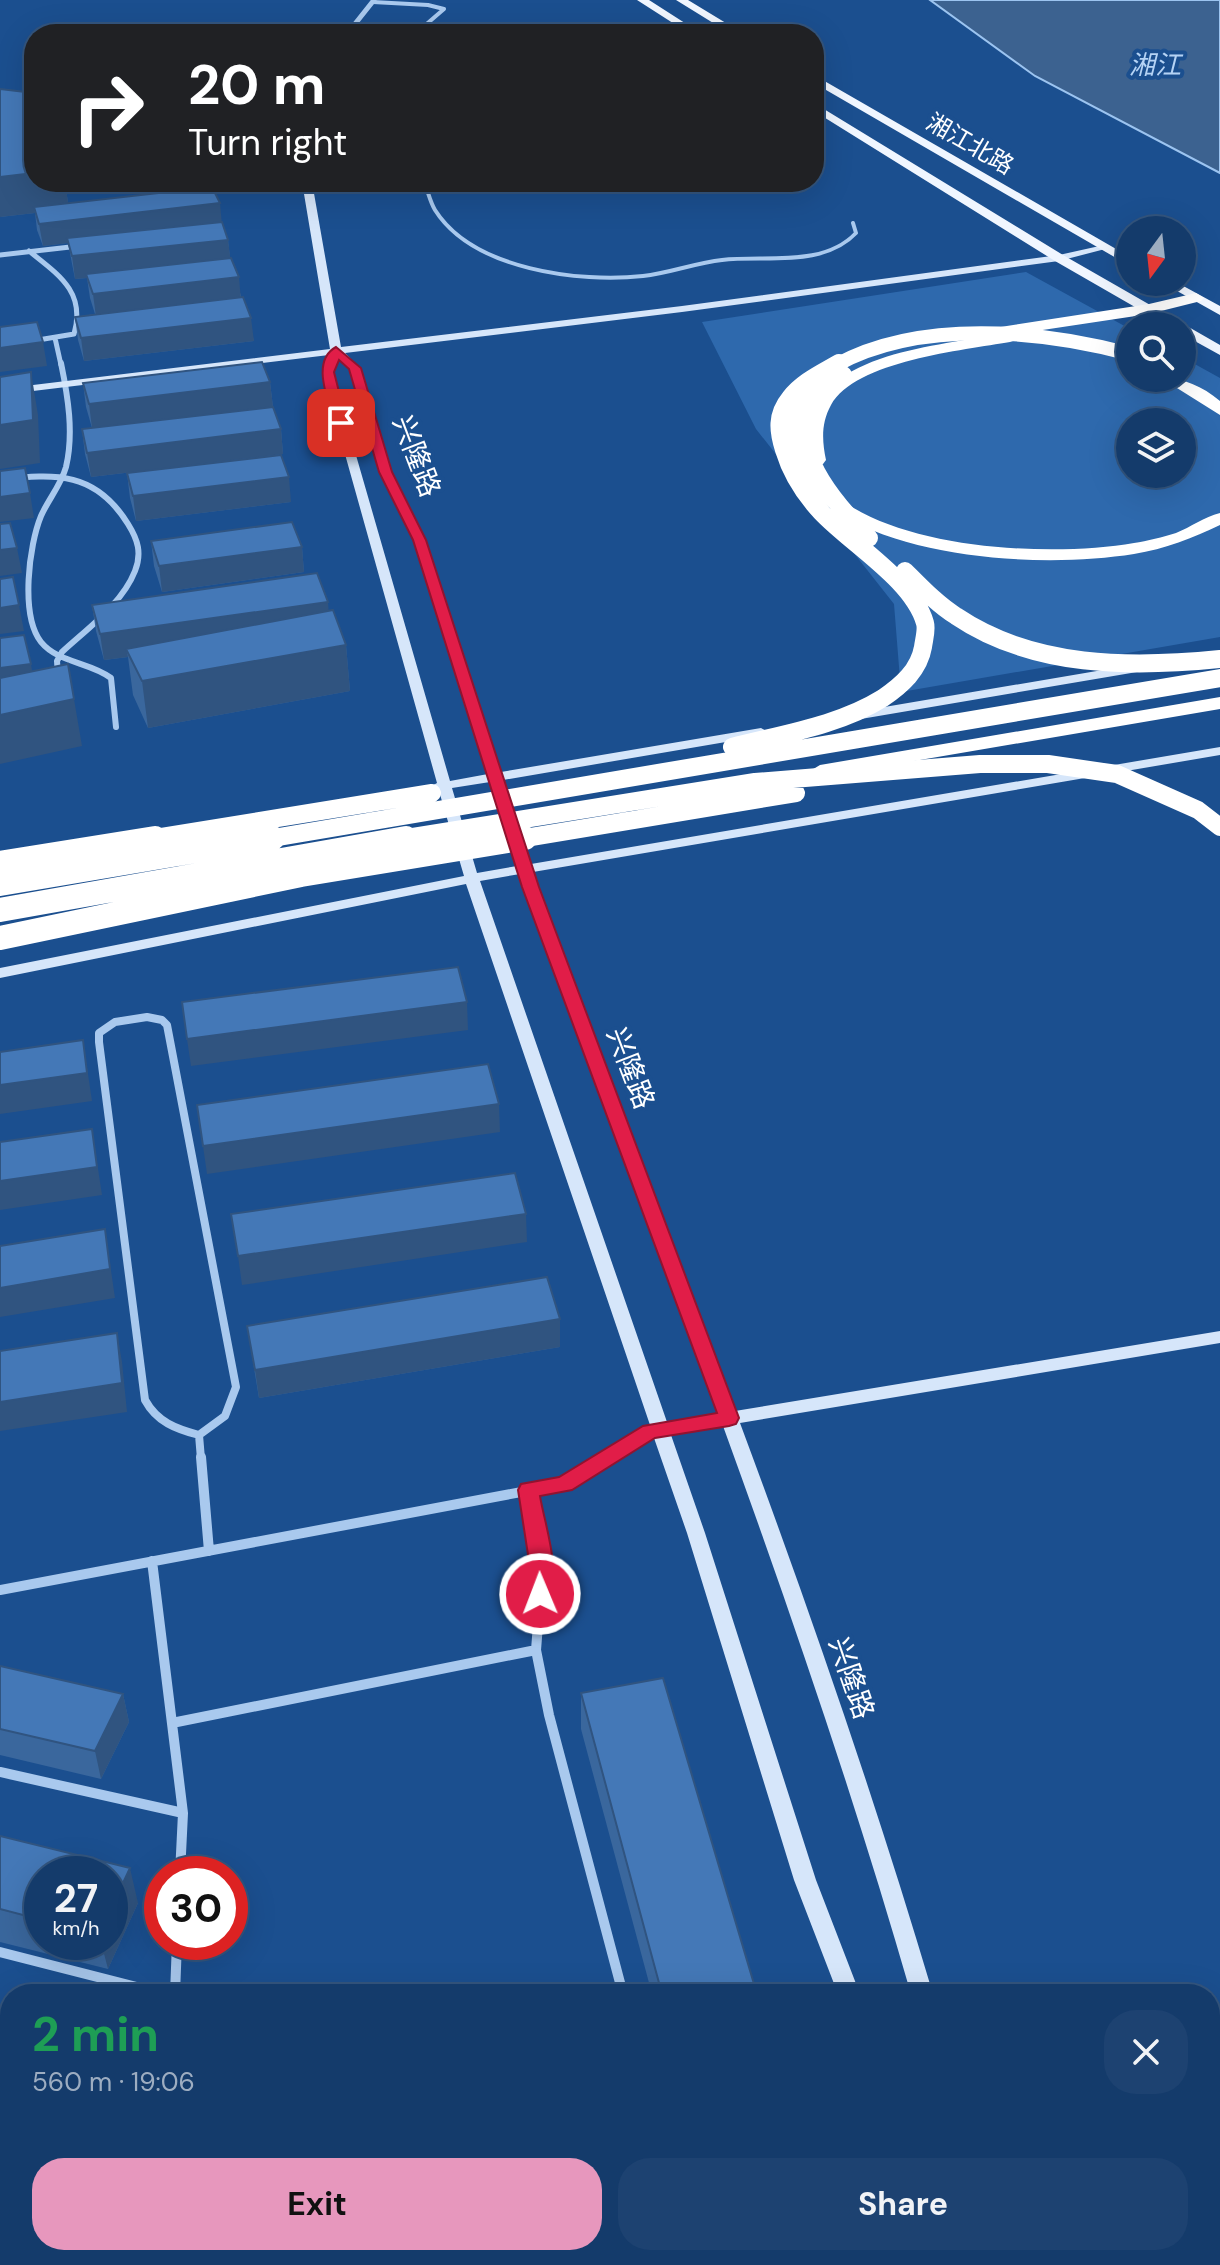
<!DOCTYPE html>
<meta charset="utf-8">
<style>
:root{--surface:#143b6b;--page:#1d4271;--text:#f1f3f6;--muted:#9dadc1;--line:#33557e;--accent:#e797bd}
body{margin:0;font-family:"DM Sans","Noto Sans SC",sans-serif;background:var(--page);color:var(--text);height:100vh;display:flex;flex-direction:column;font-size:30px;white-space:nowrap}
*{box-sizing:border-box;margin:0}
p{font-size:26px;color:var(--muted)}
.icon{flex:none;width:44px;height:44px;fill:none;stroke:currentColor;stroke-width:2;stroke-linecap:round;stroke-linejoin:round}
.map{position:relative;flex:1;overflow:hidden}
.drawer{position:absolute;left:0px;top:1984px;width:1220px;height:282px;display:flex;flex-direction:column;background:var(--surface);border-radius:32px 32px 0 0;box-shadow:0 8px 32px #0002,0 0 0 2px var(--line)}
.drawer>*{flex:none}
.guide{position:absolute;left:24px;top:24px;width:800px;height:168px;border-radius:32px;box-shadow:0 8px 32px #0002,0 0 0 2px var(--line);background:#202124;color:#fff;overflow:hidden}
.needle{width:52px;rotate:195deg}
.tools{position:absolute;left:1116px;top:216px;display:grid;gap:16px}
.tools a{display:grid;place-items:center;width:80px;height:80px;border-radius:50%;background:var(--surface);box-shadow:0 8px 32px #0002,0 0 0 2px var(--line);font-size:40px}
.speed{position:absolute;left:24px;top:1856px;display:flex;gap:16px;font-size:40px;font-weight:700;text-align:center}
.speed>*{display:grid;place-content:center;width:104px;height:104px;border-radius:50%;background:var(--surface);box-shadow:0 8px 32px #0002,0 0 0 2px var(--line);line-height:1}
.speed small{font-size:20px;font-weight:400}
.speed .limit{border:12px solid #d22;background:#fff;color:#111}
.pin{position:absolute;display:grid;place-items:center;width:68px;height:68px;color:#fff;margin:-34px;border-radius:16px;box-shadow:0 4px 12px #0006}
.me{position:absolute;width:88px;margin:-44px;rotate:359deg;stroke-linejoin:round;filter:drop-shadow(0 0 6px #0008)}
.turn{display:flex;align-items:center;gap:28px;height:168px;padding:0 32px;font-size:36px}
.turn .icon{width:104px;height:104px;stroke-width:2.5}
.turn b{display:block;font-size:56px;line-height:68px}
.round{display:grid;place-items:center;flex:none;width:84px;height:84px;border-radius:32px;background:var(--page)}
.head{display:flex;align-items:center;justify-content:space-between;height:136px;padding:0 32px}
h1{font-size:48px;font-weight:700;line-height:60px;color:#1e9e55}
.action{display:flex;gap:16px;margin-top:auto;padding:16px 32px}
.action a{flex:1;height:92px;border-radius:32px;background:var(--accent);color:#111;font-size:32px;font-weight:700;line-height:92px;text-align:center}
.action a+a{background:var(--page);color:var(--text)}
.map>svg:first-child{display:block}
.green{fill:#2e69ad;fill-rule:evenodd}
.water{fill:#3c6290;stroke:#9cc4f0;stroke-width:2}
.lines{fill:none;stroke-linecap:round;stroke-linejoin:round}
.lane{stroke:#a9c9ee;stroke-width:4}
.street-far3{stroke:#a9c9ee;stroke-width:5}
.street-far2{stroke:#a9c9ee;stroke-width:6}
.street-far1{stroke:#a9c9ee;stroke-width:8}
.street{stroke:#a9c9ee;stroke-width:10}
.secondary{fill:#d6e6fa;fill-rule:evenodd}
.primary{fill:#f0f6ff;fill-rule:evenodd}
.highway{fill:#fff;fill-rule:evenodd}
.highway-bridge-far2{stroke:#fff;stroke-width:14}
.highway-bridge-far1{stroke:#fff;stroke-width:18}
.highway-bridge{stroke:#fff;stroke-width:24}
.wall{fill:#3a679d;fill-rule:evenodd}
.shaded-wall{fill:#305480}
.building{fill:#4478b7;stroke:#305480;stroke-width:2}
.route{fill:#e11d48;stroke:#92132f;stroke-width:2}
.labels{text-anchor:middle;stroke-width:8;stroke-linejoin:round;paint-order:stroke}
.far-street-label{font-size:24px;fill:#fff;stroke:#1b4f8f}
.far-water-label{font-size:26px;font-style:italic;fill:#b5d3f5;stroke:#1b4f8f}
.street-label{font-size:28px;fill:#fff;stroke:#1b4f8f}
</style>
<div class="map">
<svg width="1220" height="2265" viewBox="0 0 1220 2265">
<rect width="100%" height="100%" fill="#1b4f8f"/>
<path class="green" d="M 1026,272 L 1130,329 L 1130,378 L 1182,378 L 1182,357 L 1220,378 L 1220,637 L 901,692 L 894,604 L 756,429 L 702,322 ZM 1130,422 L 1182,422 L 1182,474 L 1130,474 Z"/>
<path class="water" d="M 930,0 L 1220,0 L 1220,173 L 1035,76 Z"/>
<g class="lines">
<path class="lane" d="M 373,2 L 428,5 L 444,9 L 415,34
M 424,182 C 428,191 430,202 435,210 C 473,270 580,283 643,276 C 670,273 695,263 722,260 C 765,255 823,268 856,233 L 853,223"/>
<path class="street-far3" d="M 347,34 L 374,0
M 29,251 C 59,275 86,292 74,334 L 32,341
M 0,255 L 79,246
M 55,338 L 61,365"/>
<path class="street-far2" d="M 61,363 C 68,397 74,433 66,467 C 61,485 48,500 41,516 C 29,545 20,615 41,642 C 58,663 90,662 111,678 L 116,727
M 0,480 C 56,473 96,472 128,524 C 138,540 142,553 135,571 C 122,604 88,628 62,652 L 57,661 L 58,675"/>
<path class="street-far1" d="M 147,1017 L 162,1020 L 167,1025 L 236,1387 L 225,1416 L 199,1435 C 176,1429 157,1422 145,1400 L 99,1042 L 99,1033 L 115,1022 Z
M 199,1435 L 201,1459
M 605,1459 L 651,1431"/>
<path class="street" d="M 201,1457 L 209,1551
M 528,1490 L 542,1574 L 536,1650 L 549,1715 L 623,1994
M 152,1561 L 183,1813 L 180,1874
M 0,1590 L 564,1484 L 609,1457
M 172,1723 L 536,1650
M 0,1772 L 183,1813
M 0,1952 L 164,1994
M 175,1994 L 177,1942
M 0,2161 L 10,2164
M 201,2256 L 233,2265
M 132,2265 L 135,2256
M 635,2265 L 641,2256"/>
<path class="secondary" d="M 302,182 L 312,182 L 341,347 L 682,306 L 1059,255 L 1104,245 L 1109,248 L 1059,261 L 682,312 L 345,353 L 360,368 L 392,472 L 425,540 L 501,772 L 761,728 L 768,732 L 761,736 L 503,780 L 531,864 L 1220,747 L 1220,755 L 533,872 L 735,1411 L 1220,1331 L 1220,1343 L 740,1423 C 810,1611 876,1802 933,1994 L 911,1994 C 856,1803 791,1613 723,1426 L 671,1435 L 705,1533 L 816,1880 L 860,1994 L 838,1994 L 794,1880 L 687,1533 L 654,1438 L 647,1436 L 644,1431 L 650,1425 L 466,884 L 0,978 L 0,968 L 464,876 L 439,791 L 430,787 L 437,783 L 322,372 L 329,355 L 0,395 L 0,389 L 330,349 ZM 338,359 L 350,369 L 380,472 L 413,540 L 488,774 L 450,781 L 332,372 ZM 490,782 L 517,866 L 477,873 L 452,788 ZM 520,874 L 524,887 L 718,1413 L 667,1422 L 480,881 Z
M 1132,665 L 1138,669 L 1137,672 L 855,720 L 848,716 L 855,712 Z
M 931,2256 L 955,2256 L 958,2265 L 934,2265 Z
M 996,2256 L 1020,2256 L 1023,2265 L 999,2265 Z"/>
<path class="primary" d="M 637,0 L 649,0 L 702,34 L 690,34 Z
M 676,0 L 688,0 L 744,34 L 731,34 Z
M 814,75 L 1130,257 L 1130,266 L 814,83 Z
M 814,103 L 1063,255 L 1220,345 L 1220,355 L 1182,334 L 1182,326 L 1168,326 L 1055,261 L 814,111 Z
M 1161,282 L 1176,282 L 1220,306 L 1220,315 Z"/>
<path class="highway" d="M 1196,293 L 1204,298 L 1201,301 L 1149,314 L 1016,334 L 1016,340 L 1010,342 C 964,350 855,361 831,405 C 821,423 822,441 826,460 L 823,464 L 812,464 C 821,477 830,491 843,501 C 911,550 1054,557 1134,543 C 1147,541 1163,537 1176,533 C 1191,527 1204,517 1220,513 L 1220,525 C 1193,538 1165,549 1134,554 C 1046,568 909,560 833,510 C 819,501 810,487 801,474 C 789,456 779,440 785,418 C 788,401 806,375 825,380 L 827,383 C 805,408 787,423 808,459 C 793,358 917,349 988,336 L 988,330 L 994,328 L 1149,304 Z
M 1161,378 C 1184,378 1202,386 1220,401 L 1220,415 Z
M 1220,697 L 1220,709 L 820,777 L 810,771 L 820,765 Z"/>
<path class="highway-bridge-far2" d="M 836,365 C 920,319 1041,330 1130,354"/>
<path class="highway-bridge-far1" d="M 843,375 L 809,403 C 807,418 804,433 807,448 C 815,481 846,515 869,538
M 905,571 C 921,587 937,604 956,616 C 1033,668 1131,668 1220,659
M 732,747 C 782,734 838,726 883,698 C 902,685 919,670 923,647 C 924,639 927,630 925,623 C 913,580 851,544 821,512 C 804,494 791,473 784,450 C 778,431 776,415 790,398 C 802,382 822,373 839,363
M 143,840 L 432,793
M 261,840 L 1220,678
M 394,840 L 755,782 L 980,764 L 1048,764 L 1117,774 L 1198,810 L 1220,827
M 513,840 L 796,793"/>
<path class="highway-bridge" d="M 0,863 L 155,838
M 0,884 L 273,838
M 0,910 L 406,838
M 0,938 L 301,875 L 525,838"/>
</g>
<path class="wall" d="M 65,182 L 68,203 L 222,222 L 228,240 L 230,258 L 254,341 L 84,361 L 78,340 L 75,317 L 95,314 L 90,298 L 87,278 L 75,279 L 68,243 L 43,246 L 37,230 L 35,213 L 0,217 Z
M 270,382 L 273,407 L 281,429 L 283,454 L 91,477 L 85,454 L 82,429 L 92,428 L 86,407 L 83,383 Z
M 127,473 L 291,502 L 136,521 L 130,498 Z
M 151,541 L 302,547 L 304,572 L 162,592 L 154,566 Z
M 92,605 L 329,611 L 346,645 L 350,691 L 148,728 L 133,695 L 128,657 L 104,660 L 96,631 Z
M 560,1319 L 560,1347 L 259,1398 L 247,1326 Z
M 0,1666 L 123,1694 L 129,1722 L 101,1779 L 0,1755 Z
M 581,1693 L 757,1994 L 652,1994 L 581,1729 Z
M 0,1836 L 138,1903 L 108,1969 L 0,1942 ZM 42,1874 L 110,1942 L 42,1942 Z
M 0,2036 L 10,2039 L 10,2146 L 0,2143 Z"/>
<path class="shaded-wall" d="M 34,173 L 34,182 L 65,182 L 69,209 L 34,207 L 35,213 L 0,217 L 0,177 Z
M 220,203 L 222,225 L 43,246 L 39,224 Z
M 228,240 L 231,263 L 86,274 L 87,278 L 75,279 L 72,256 Z
M 239,277 L 241,300 L 96,317 L 93,294 Z
M 251,318 L 254,341 L 84,361 L 81,338 Z
M 43,342 L 47,366 L 0,372 L 0,348 Z
M 31,372 L 38,415 L 40,463 L 0,469 L 0,425 Z
M 270,382 L 273,407 L 92,428 L 89,404 Z
M 281,429 L 283,454 L 91,477 L 87,453 Z
M 289,477 L 291,502 L 136,521 L 133,496 Z
M 30,493 L 34,518 L 0,522 L 0,497 Z
M 302,547 L 304,572 L 162,592 L 159,566 Z
M 17,548 L 22,573 L 0,576 L 0,550 Z
M 328,602 L 330,627 L 126,649 L 128,657 L 104,660 L 100,634 Z
M 19,605 L 24,631 L 0,634 L 0,608 Z
M 346,645 L 350,691 L 148,728 L 142,681 Z
M 31,664 L 35,690 L 0,695 L 0,668 Z
M 74,699 L 82,746 L 0,764 L 0,715 Z
M 467,1002 L 468,1030 L 191,1066 L 187,1039 Z
M 83,1040 L 92,1101 L 0,1114 L 0,1085 Z
M 499,1104 L 500,1132 L 207,1174 L 203,1146 Z
M 92,1129 L 102,1195 L 0,1210 L 0,1181 Z
M 526,1214 L 527,1242 L 242,1285 L 238,1256 Z
M 105,1229 L 115,1298 L 0,1317 L 0,1288 Z
M 560,1319 L 560,1347 L 259,1398 L 255,1370 Z
M 117,1333 L 122,1362 L 127,1412 L 0,1431 L 0,1402 Z
M 123,1694 L 129,1722 L 101,1779 L 95,1751 Z
M 130,1868 L 138,1903 L 108,1969 L 101,1942 L 110,1942 L 110,1911 Z"/>
<path class="building" d="M 0,89 L 34,93 L 34,173 L 0,177 Z
M 212,187 L 220,203 L 39,224 L 34,207 Z
M 222,222 L 228,240 L 72,256 L 67,238 Z
M 231,258 L 239,277 L 93,294 L 86,274 Z
M 243,297 L 251,318 L 81,338 L 75,317 Z
M 37,322 L 43,342 L 0,348 L 0,327 Z
M 262,362 L 270,382 L 89,404 L 83,383 Z
M 31,372 L 33,420 L 0,425 L 0,377 Z
M 273,407 L 281,429 L 87,453 L 82,429 Z
M 281,455 L 289,477 L 133,496 L 127,473 Z
M 25,468 L 30,493 L 0,497 L 0,471 Z
M 292,522 L 302,547 L 159,566 L 151,541 Z
M 10,523 L 17,548 L 0,550 L 0,524 Z
M 317,573 L 328,602 L 100,634 L 92,605 Z
M 13,577 L 19,605 L 0,608 L 0,579 Z
M 333,610 L 346,645 L 142,681 L 126,649 Z
M 24,635 L 31,664 L 0,668 L 0,638 Z
M 68,664 L 74,699 L 0,715 L 0,678 Z
M 458,967 L 467,1002 L 187,1039 L 182,1002 Z
M 83,1040 L 87,1073 L 0,1085 L 0,1052 Z
M 488,1064 L 499,1104 L 203,1146 L 197,1105 Z
M 92,1129 L 97,1167 L 0,1181 L 0,1142 Z
M 515,1173 L 526,1214 L 238,1256 L 231,1214 Z
M 105,1229 L 110,1269 L 0,1288 L 0,1246 Z
M 547,1277 L 560,1319 L 255,1370 L 247,1326 Z
M 117,1333 L 122,1383 L 0,1402 L 0,1351 Z
M 0,1666 L 123,1694 L 95,1751 L 0,1729 Z
M 663,1678 L 757,1994 L 662,1994 L 581,1693 Z
M 0,1836 L 130,1868 L 110,1911 L 110,1874 L 42,1874 L 42,1920 L 0,1909 Z
M 0,2036 L 10,2039 L 10,2123 L 0,2120 Z
M 0,2261 L 14,2265 L 0,2265 Z"/>
<path class="route" d="M 336,347 L 361,368 L 392,472 L 426,540 L 539,887 L 739,1418 L 736,1424 L 729,1426 L 655,1438 L 572,1490 L 540,1496 C 545,1526 562,1572 548,1601 L 540,1603 L 532,1601 L 529,1594 L 531,1574 L 518,1490 L 521,1484 L 559,1477 L 643,1426 L 717,1413 L 522,887 L 413,540 L 379,472 L 349,369 L 339,360 L 334,372 L 347,423 L 341,427 L 334,423 C 329,401 310,361 336,347 Z"/>
<g class="labels">
<g class="far-street-label">
<text transform="translate(970 144) rotate(30)" y="8">湘江北路</text>
</g>
<g class="far-water-label">
<text x="1155" y="74">湘江</text>
</g>
<g class="street-label">
<text transform="translate(417 456) rotate(69)" y="10">兴隆路</text>
<text transform="translate(631 1068) rotate(69)" y="10">兴隆路</text>
<text transform="translate(852 1678) rotate(71)" y="10">兴隆路</text>
</g>
</g>
</svg>
<div class="tools">
<a><svg class="needle" viewBox="-14 -14 28 28"><path d="M0-13l5 13h-10z" fill="#e53935"/><path d="M0 13l5-13h-10z" fill="#9dadc1"/></svg></a>
<a><svg class="icon" aria-label="search" viewBox="0 0 24 24"><circle cx="10" cy="10" r="6"/><path d="M15 15l6 6"/></svg></a>
<a><svg class="icon" aria-label="layers" viewBox="0 0 24 24"><path d="M12 4l9 5-9 5-9-5zM3 14l9 5 9-5"/></svg></a>
</div>
<div class="speed"><div>27<small>km/h</small></div><div class="limit">30</div></div>
<div class="pin" style="left:341px;top:423px;background:#d93025"><svg class="icon" aria-label="arrive" viewBox="0 0 24 24"><path d="M6 21V4h12l-3 4 3 4H6"/></svg></div>
<svg class="me" style="left:540px;top:1594px" viewBox="-20 -20 40 40"><circle r="17" fill="#e11d48" stroke="#fff" stroke-width="3"/><path d="M0-11L8 9 0 5-8 9z" fill="#fff"/></svg>
<div class="guide">
<div class="turn"><svg class="icon" aria-label="right" viewBox="0 0 24 24"><path d="M7 20v-9h11M14 6l5 5-5 5"/></svg><div><b>20 m</b>Turn right</div></div>
</div>
<section class="drawer">
<div class="head"><div><h1>2 min</h1><p>560 m · 19:06</p></div><a class="round"><svg class="icon" aria-label="close" viewBox="0 0 24 24"><path d="M6 6l12 12M18 6L6 18"/></svg></a></div>
<div class="action"><a>Exit</a><a>Share</a></div>
</section>
</div>
